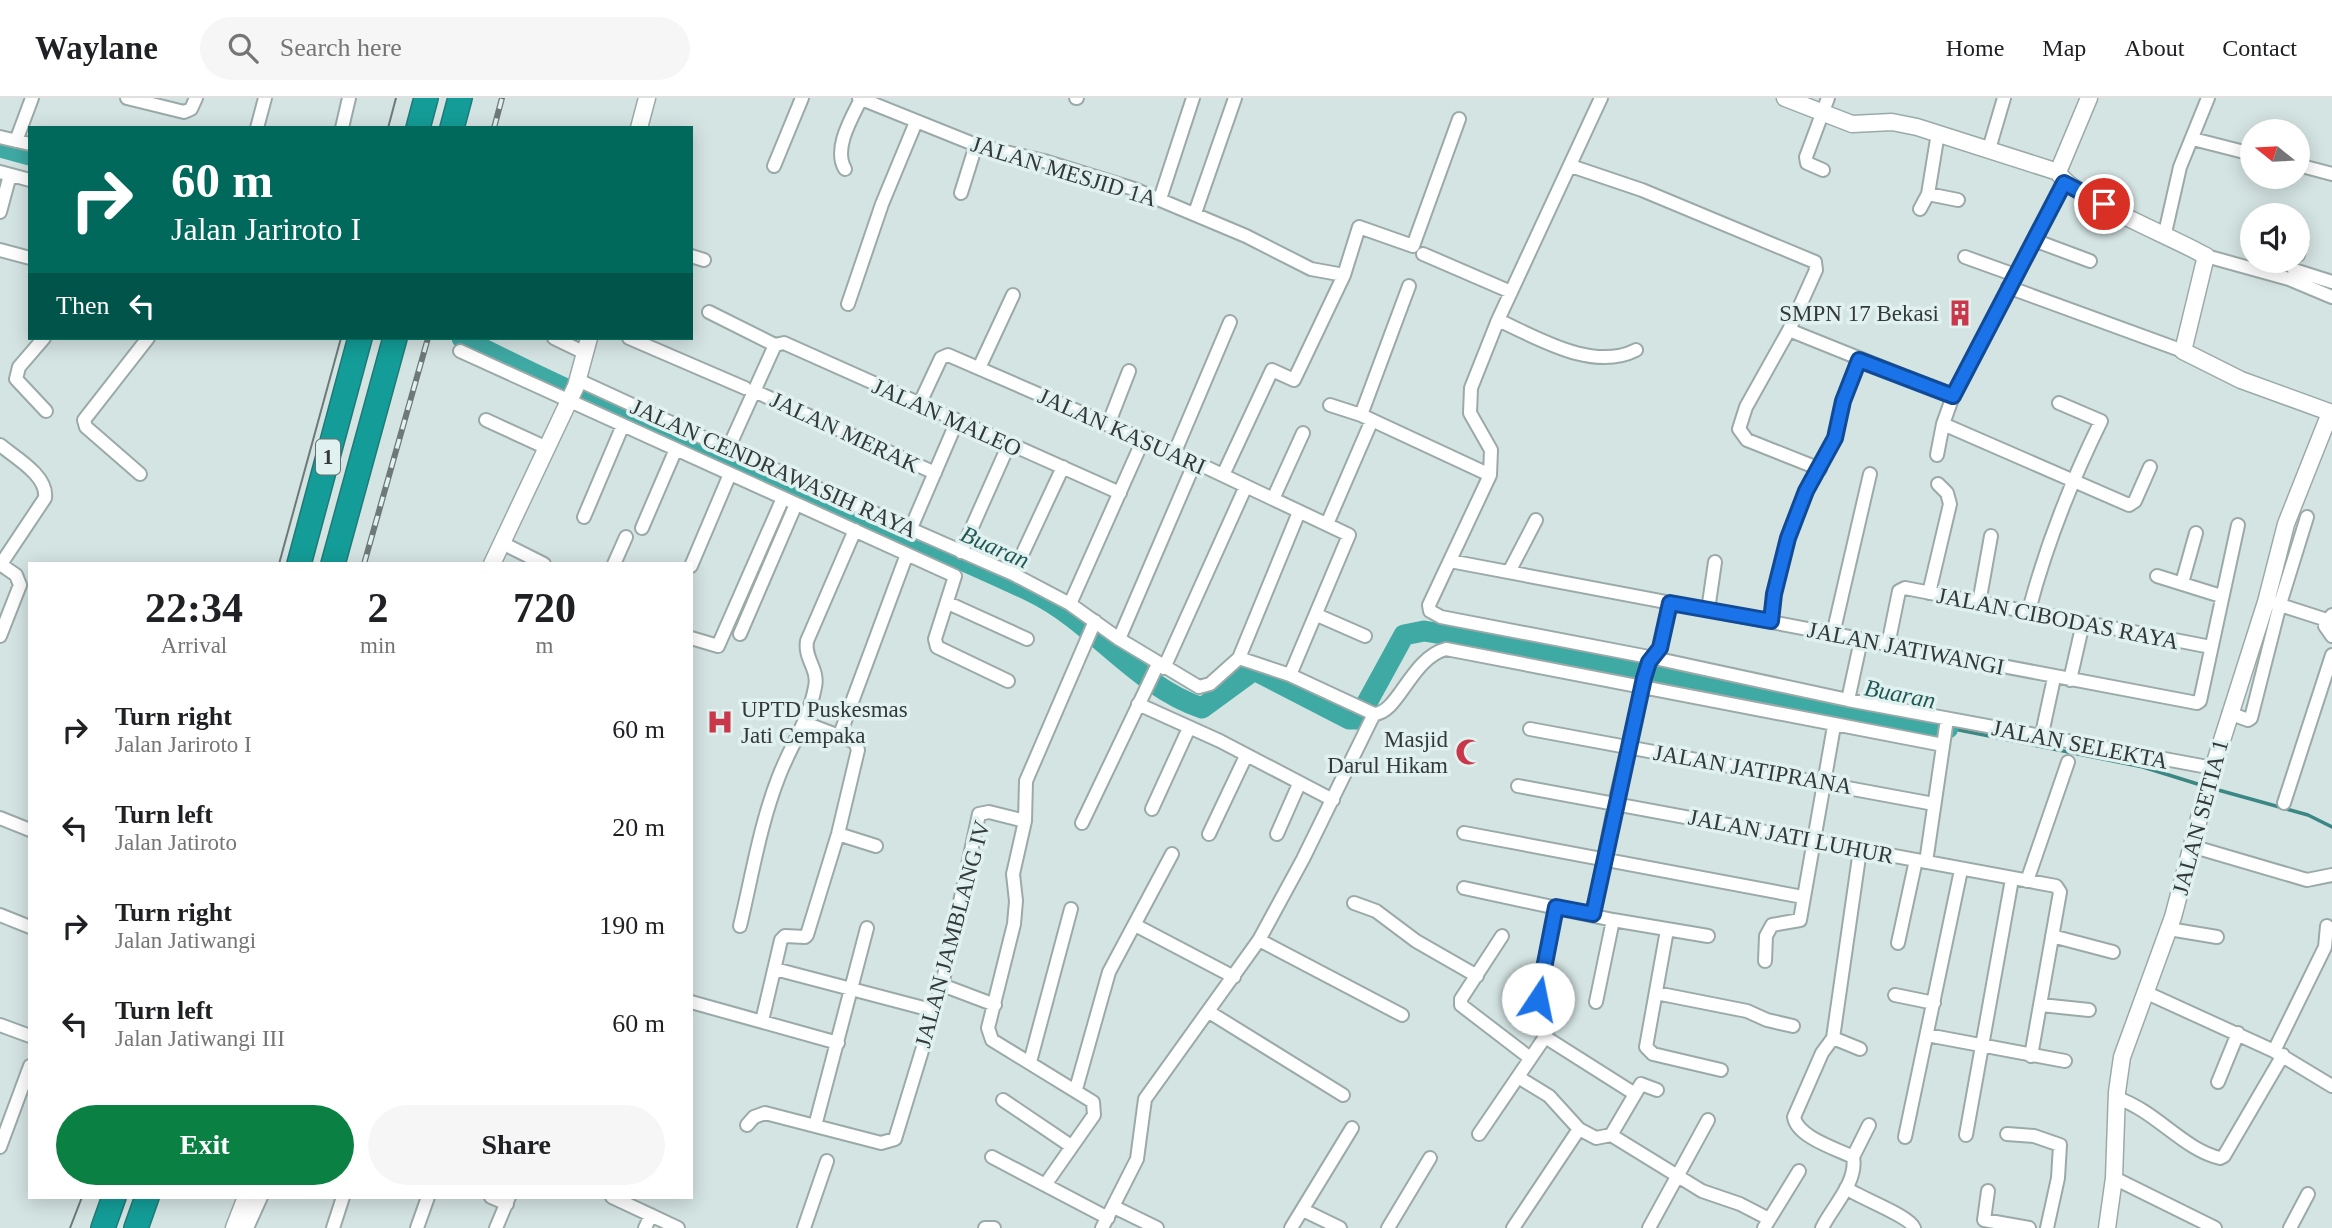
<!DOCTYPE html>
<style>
:root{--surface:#fff;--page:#f6f6f6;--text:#202124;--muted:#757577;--line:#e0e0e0;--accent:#0b8043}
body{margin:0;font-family:Georgia,serif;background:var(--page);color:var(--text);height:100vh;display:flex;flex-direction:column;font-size:26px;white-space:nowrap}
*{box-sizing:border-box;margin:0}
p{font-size:23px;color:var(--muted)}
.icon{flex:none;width:38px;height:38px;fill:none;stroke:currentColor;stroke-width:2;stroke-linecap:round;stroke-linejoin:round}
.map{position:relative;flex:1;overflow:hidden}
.sheet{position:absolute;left:28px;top:464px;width:665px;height:637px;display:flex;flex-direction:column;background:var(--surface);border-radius:0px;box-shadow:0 4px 18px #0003}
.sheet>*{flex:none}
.banner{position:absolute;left:28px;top:28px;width:665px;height:214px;border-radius:0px;box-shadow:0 4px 18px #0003;background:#00695c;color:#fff;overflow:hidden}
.needle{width:46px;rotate:288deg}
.fabs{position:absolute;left:2240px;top:21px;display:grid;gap:14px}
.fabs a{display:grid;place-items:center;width:70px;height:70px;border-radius:50%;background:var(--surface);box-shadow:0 4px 18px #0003;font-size:35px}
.pin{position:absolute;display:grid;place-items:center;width:60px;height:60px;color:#fff;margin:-30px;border:4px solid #fff;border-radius:50%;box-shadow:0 2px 7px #0007}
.me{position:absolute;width:77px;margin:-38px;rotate:11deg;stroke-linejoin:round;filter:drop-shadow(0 0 5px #0008)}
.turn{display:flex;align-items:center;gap:24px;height:147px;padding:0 28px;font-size:32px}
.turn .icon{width:91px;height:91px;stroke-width:2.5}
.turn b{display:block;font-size:49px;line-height:60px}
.then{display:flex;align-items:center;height:66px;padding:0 28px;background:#0003;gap:14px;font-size:26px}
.eta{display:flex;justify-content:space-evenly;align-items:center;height:119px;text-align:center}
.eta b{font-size:42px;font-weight:800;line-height:49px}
.action{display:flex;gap:14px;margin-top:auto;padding:14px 28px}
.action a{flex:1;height:80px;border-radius:42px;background:var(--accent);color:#fff;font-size:28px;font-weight:800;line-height:80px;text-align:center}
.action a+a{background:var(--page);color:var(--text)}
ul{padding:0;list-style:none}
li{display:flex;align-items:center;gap:21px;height:98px;padding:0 28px}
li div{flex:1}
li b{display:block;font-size:26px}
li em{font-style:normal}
header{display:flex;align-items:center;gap:42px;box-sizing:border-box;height:98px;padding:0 35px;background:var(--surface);border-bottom:2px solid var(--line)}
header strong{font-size:33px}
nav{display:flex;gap:38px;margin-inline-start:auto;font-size:24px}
.search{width:490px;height:63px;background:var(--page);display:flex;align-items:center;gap:18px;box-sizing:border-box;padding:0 24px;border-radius:38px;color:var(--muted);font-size:26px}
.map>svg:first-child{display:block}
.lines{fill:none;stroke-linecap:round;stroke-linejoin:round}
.stream{stroke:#3b8784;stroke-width:3.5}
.river{stroke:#3fa9a4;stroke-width:21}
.minor-casing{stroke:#9baaa9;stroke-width:16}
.tertiary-casing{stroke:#9baaa9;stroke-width:19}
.motorway-casing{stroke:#1f7a77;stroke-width:26}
.minor{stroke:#fff;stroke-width:12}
.tertiary{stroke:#fff;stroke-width:16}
.motorway{stroke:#149d98;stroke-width:23}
.tram{stroke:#6e7877;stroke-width:2}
.rail-casing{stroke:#6e7877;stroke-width:6}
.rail{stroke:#e1f1f0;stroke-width:3.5;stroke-dasharray:10;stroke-linecap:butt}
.route-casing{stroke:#114b97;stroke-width:18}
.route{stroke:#1a73e8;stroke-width:12}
.labels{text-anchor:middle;stroke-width:7;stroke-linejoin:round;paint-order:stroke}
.shield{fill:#e1f1f0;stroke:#677070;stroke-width:2}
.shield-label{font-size:21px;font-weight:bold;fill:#333939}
.street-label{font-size:23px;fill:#333939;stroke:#e1f1f0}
.poi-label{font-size:23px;fill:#333939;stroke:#e1f1f0;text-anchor:end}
.water-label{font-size:24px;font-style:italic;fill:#1f5957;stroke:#e1f1f0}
</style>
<header>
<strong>Waylane</strong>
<div class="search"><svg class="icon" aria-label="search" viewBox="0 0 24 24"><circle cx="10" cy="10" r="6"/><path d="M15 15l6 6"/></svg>Search here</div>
<nav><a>Home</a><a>Map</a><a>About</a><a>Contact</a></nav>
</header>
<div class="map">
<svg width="2332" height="1130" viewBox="0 0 2332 1130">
<rect width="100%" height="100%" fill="#d4e4e3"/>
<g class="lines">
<path class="stream" d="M 1949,630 L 2143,669 L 2204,688
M 2211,690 L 2308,717 L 2332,729"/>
<path class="river" d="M 0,49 L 30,57
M 462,240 C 647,336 843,405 1032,494 C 1094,524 1136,588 1202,610 L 1254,572 L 1349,621 L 1358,621 L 1404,537 L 1424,533 L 1442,536
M 1452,538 L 1948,630"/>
<g class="minor-casing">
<path id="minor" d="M 127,0 L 184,14 L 191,11 L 196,0
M 859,0 L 976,47 L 1044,63 L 1134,91 L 1246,138 L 1311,171 L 1344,177
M 1076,0 L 1077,0
M 1601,0 L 1498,222 L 1471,290 L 1470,315 L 1491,352 L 1490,377 L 1429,507 L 1430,513 L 1441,519 L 1654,560 L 1848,602 L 2213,670
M 257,30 L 265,0
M 342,30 L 349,0
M 0,39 L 30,46
M 2193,41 L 2252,56
M 16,43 L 32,0
M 1989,51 L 2004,0
M 2298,67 L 2332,76
M 774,68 L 802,0
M 1571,68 L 1642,92 L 1815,164 L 1816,172 L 1789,232 L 1746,309 L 1739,331 L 1747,342 L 1820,371
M 845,71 C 833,51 851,21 861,1
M 1823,72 L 1807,65 L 1806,59 L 1828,0
M 0,74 L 30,82
M 961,95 L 976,47
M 1928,96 L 1958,102
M 1160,101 L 1193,0
M 1920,111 L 1928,96 L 1938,35
M 0,114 L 10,77
M 1195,115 L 1235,0
M 2298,133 L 2302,142 L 2298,157
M 2165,135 L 2180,69 L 2208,0
M 2034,142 L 2090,163
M 0,152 L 30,160
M 1423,156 L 1511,194
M 691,158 L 704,162
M 2206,158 L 2289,181 L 2332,199
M 1965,159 L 2015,177
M 2294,172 L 2332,184
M 2008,189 L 2183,253
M 848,206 L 882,106 L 916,24
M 709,214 L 775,247
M 1498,222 C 1538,240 1593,274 1636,252
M 1789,232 L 1953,298
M 44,240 L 19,269 L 16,281 L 46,313
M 554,240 L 585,255
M 629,240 L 745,290
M 775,247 L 784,245 L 1120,395
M 460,253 L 955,478 L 935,541 L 937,549 L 1008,583
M 979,270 L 1013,197
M 578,282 L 728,351 L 1013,476 L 1070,506 L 1119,541 L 1199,589 L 1210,586 L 1239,560 L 1299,414
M 754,293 L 935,375
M 919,307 L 941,260 L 948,257 L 1195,364 L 1349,437 L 1290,577
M 1330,307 L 1361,317 L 1490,377
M 1361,317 L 1409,188
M 486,322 L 547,350
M 1943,326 L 2129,407 L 2135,403 L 2150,369
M 1108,327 L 1129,273
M 0,347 C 16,360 48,378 45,400 L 1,466
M 728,351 L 775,247
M 1174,356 L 1230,224
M 1937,357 L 1943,326 L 1953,298 L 2064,85
M 140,376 L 86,329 L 84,322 L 148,240
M 1223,377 L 1272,272 L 1294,282 L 1344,177 L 1359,129 L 1413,148 L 1459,21
M 1273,401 L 1303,335
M 584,419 L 623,327
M 1327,426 L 1372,322
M 642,430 L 676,351
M 911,430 L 957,323
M 502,445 L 544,466
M 961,454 L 1009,346
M 1450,463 L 2197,605 L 2200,603 L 2238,427
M 0,466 L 16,477 L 20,487 L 0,538
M 614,466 L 626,439
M 691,468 L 730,376
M 1509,474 L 1536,422
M 1013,476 L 1063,369
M 2157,478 L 2221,498
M 2182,485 L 2196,435
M 1929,495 L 1950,406 L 1947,395 L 1938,386
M 948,505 L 1027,541
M 1979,505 L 1991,438
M 2274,505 L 2327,522
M 1070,506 L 1143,342
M 1708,512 L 1715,464
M 2029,512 C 2047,444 2070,386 2101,323 L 2059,305
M 1317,517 L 1365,538
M 2332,517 L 2325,528 L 2332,538
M 1771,523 L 1774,496 L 1788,440 L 1806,393 L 1835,339 L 1843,303 L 1859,263
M 740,536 L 796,406
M 1833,536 L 1870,376
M 691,540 L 718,548 L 783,400
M 1119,541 L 1195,364
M 1888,547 L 1899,493 L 1905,490 L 2211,549
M 1239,560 L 1290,577 L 1374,616
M 1164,570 L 1246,388
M 2070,582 L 2083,525
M 1848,602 L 1861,542
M 1138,606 L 1220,643 L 1333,702
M 2229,615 L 2248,622 L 2251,620 L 2280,506 L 2307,419
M 1374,616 C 1398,616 1411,560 1446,551 L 1943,647
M 1530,631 L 1934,706
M 839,639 L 907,456
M 2046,639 L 2043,631 L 2054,580
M 1518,688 L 2056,788 L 2060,794 L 2031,958
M 2284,705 L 2332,557
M 1152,711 L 1189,630
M 0,720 L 30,732
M 1082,725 L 1158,566
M 1464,735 L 1803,799
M 838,736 L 876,748
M 1209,736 L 1246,658
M 1277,736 L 1299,686
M 2191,748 L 2307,782 L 2332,777
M 1926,764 L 1947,621
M 2027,783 L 2068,664
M 1464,790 L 1613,822 L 1708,838
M 1354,805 L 1376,813 L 1416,843 L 1477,878
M 1593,816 L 1615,705 L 1647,568 L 1660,549 L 1670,505
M 0,817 L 30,829
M 1135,827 L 1234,879
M 740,828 C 752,778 760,726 779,678 C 791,647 809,622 815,589 C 819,571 804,561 807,543 L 855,432
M 2169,831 L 2217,839
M 1667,832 L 1646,949 L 1653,956 L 1721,972
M 1502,838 L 1461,901 L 1461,907 L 1530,960
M 2052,838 L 2113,854
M 1259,842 L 1402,917
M 1898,845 L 1916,762
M 1765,863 L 1766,838 L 1772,827 L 1800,822 L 1834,628
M 775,871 L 935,913
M 942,887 L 995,907
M 1656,895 L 1747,913 L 1767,922 L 1793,928
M 2147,895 L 2274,953 L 2332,988
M 1895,897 L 1934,905
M 691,904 L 838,945
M 1596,904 L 1613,822
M 2041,907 L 2089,912
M 1209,914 L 1343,997
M 762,923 L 781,842 L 785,838 L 805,839 L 807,837 L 838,736 L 858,652 L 855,644 L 805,625
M 0,927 L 30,938
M 1927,937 L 2065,963
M 1545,939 L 1635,996
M 1833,940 L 1860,951
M 2274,953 L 2325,849 L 2327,828
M 1030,964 L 1071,811
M 1518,979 L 1549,998 L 1579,1031 L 1596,1040 L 1611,1037 L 1641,986 L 1657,992
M 2218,984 L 2238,935
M 1076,991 L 1109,874 L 1172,756
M 2117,1000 C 2156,1013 2184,1052 2220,1060 L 2224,1058 L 2283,957
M 1003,1002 L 1071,1048
M 747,1027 L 754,1019 L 765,1015 L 881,1045 L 895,1041 L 942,887 L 979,716 L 989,714 L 1025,723
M 815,1028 L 867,830
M 1479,1036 L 1545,939 L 1551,920 L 1538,901 L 1556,809
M 2007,1036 L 2034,1038 L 2060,1047 L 2058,1080 L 2047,1130
M 1611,1037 L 1702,1093 L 1740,1106 L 1769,1121
M 1966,1037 L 2012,781
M 1905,1039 L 1961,772
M 0,1049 L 30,968
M 992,1059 L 1108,1120
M 1853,1059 L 1869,1027
M 2114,1080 L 2215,1130
M 1045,1087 L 1094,1017 L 1093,1004 L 992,942 L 988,930 L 1014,826 L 1016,803 L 1013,776 L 1025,723 L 1026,683 L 1095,523
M 1846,1090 C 1860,1100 1910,1118 1914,1130
M 1988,1093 L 1984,1122 L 2029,1130
M 491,1099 L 507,1106
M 612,1099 L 678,1130
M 1114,1109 L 1157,1130
M 1303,1112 L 1340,1130
M 247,1130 L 261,1099
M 333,1130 L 343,1099
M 417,1130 L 428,1099
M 496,1130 L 509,1099
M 645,1130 L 651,1117
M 804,1130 L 827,1063
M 985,1130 L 994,1130
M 1102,1130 L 1137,1061 L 1145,1001 L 1259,842 L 1303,761 L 1374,616
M 1291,1130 L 1352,1030
M 1388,1130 L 1430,1060
M 1513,1130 L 1579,1031
M 1649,1130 L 1708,1022
M 1764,1130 L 1799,1073
M 1822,1130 C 1832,1109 1858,1084 1853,1059 C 1837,1051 1797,1039 1794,1019 L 1822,955 L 1833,940 L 1860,752
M 2290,1130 L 2308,1096"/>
</g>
<g class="tertiary-casing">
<path id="tertiary" d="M 1785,0 L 1852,26 L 1892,24 L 1917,29 L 2058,74 C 2070,98 2172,139 2200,155 L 2206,158 L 2183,253 L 2241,282 L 2332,315
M 639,30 L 647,0
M 2058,74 L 2089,0
M 492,466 L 576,288 L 589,240
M 234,1130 L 246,1099
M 2107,1130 L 2114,1080 L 2117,994 L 2122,959 L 2173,819 L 2209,683 L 2266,504 L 2286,426 L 2330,315"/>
</g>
<g class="motorway-casing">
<path id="motorway" d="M 418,30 L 426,0
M 452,30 L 460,0
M 299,466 L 360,240
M 333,466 L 395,240
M 103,1130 L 114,1099
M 136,1130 L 147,1099"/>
</g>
<use href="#minor" class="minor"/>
<use href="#tertiary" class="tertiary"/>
<use href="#motorway" class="motorway"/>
<path class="tram" d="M 388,30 L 396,0
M 279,466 L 341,240
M 70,1130 L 82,1099"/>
<g class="rail-casing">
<path id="rail" d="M 494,30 L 502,0
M 364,466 L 428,240"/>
</g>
<use href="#rail" class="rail"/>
</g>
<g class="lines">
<g class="route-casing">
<path id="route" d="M 1538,901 L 1556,809 L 1593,816 L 1644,580 L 1649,564 L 1660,550 L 1670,505 L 1771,523 L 1774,496 L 1788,440 L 1806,393 L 1835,340 L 1843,303 L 1859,262 L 1953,298 L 2064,85 L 2104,106"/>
</g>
<use href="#route" class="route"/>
</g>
<defs>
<g id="building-bare" transform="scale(2.1)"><path d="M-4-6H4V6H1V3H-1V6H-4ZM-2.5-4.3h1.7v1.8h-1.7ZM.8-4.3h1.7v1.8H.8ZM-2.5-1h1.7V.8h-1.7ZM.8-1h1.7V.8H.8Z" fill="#c8384a" stroke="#e1f1f0" stroke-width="2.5" paint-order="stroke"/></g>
<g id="hospital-bare" transform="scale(2.1)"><path d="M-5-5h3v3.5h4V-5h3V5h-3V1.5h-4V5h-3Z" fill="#c8384a" stroke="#e1f1f0" stroke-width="2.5" paint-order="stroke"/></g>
<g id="mosque-bare" transform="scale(2.1)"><path d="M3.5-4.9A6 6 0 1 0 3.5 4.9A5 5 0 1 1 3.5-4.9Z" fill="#c8384a" stroke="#e1f1f0" stroke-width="2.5" paint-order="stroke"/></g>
</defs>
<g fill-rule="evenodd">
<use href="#building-bare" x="1960" y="215"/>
<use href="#hospital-bare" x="720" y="624"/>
<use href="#mosque-bare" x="1469" y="654"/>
</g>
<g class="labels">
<rect class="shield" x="316" y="341.5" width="24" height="35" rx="5"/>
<g class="shield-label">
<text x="328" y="366">1</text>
</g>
<g class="street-label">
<text transform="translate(1064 73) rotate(17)" y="8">JALAN MESJID 1A</text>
<text transform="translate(947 319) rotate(24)" y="8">JALAN MALEO</text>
<text transform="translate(1122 333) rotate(24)" y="8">JALAN KASUARI</text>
<text transform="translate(845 334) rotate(25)" y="8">JALAN MERAK</text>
<text transform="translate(774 370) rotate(24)" y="8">JALAN CENDRAWASIH RAYA</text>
<text transform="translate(2058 520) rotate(11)" y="8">JALAN CIBODAS RAYA</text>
<text transform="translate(1906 550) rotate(11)" y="8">JALAN JATIWANGI</text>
<text transform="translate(2080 646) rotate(11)" y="8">JALAN SELEKTA</text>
<text transform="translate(1753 671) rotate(10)" y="8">JALAN JATIPRANA</text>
<text transform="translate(2200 719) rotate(-75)" y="8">JALAN SETIA 1</text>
<text transform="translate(1791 738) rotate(11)" y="8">JALAN JATI LUHUR</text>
<text transform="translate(952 836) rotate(-75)" y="8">JALAN JAMBLANG IV</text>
</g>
<g class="poi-label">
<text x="1939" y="223">SMPN 17 Bekasi</text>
<text x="741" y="619" text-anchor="start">UPTD Puskesmas<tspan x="741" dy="26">Jati Cempaka</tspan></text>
<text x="1448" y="649">Masjid<tspan x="1448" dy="26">Darul Hikam</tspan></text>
</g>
<g class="water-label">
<text transform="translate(995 449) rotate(24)" y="8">Buaran</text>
<text transform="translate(1900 596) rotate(11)" y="8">Buaran</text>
</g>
</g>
</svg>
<div class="fabs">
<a><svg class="needle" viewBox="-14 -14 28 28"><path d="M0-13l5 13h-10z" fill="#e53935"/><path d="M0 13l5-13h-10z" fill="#757577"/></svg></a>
<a><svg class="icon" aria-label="sound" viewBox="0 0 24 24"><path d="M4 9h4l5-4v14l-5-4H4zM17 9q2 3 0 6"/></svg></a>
</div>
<div class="pin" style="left:2104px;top:106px;background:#d93025"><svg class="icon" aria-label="arrive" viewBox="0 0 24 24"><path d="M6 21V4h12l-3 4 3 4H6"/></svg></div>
<svg class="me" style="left:1538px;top:901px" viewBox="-20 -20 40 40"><circle r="19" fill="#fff"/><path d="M0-13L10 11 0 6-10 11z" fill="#1a73e8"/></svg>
<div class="banner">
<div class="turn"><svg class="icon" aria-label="right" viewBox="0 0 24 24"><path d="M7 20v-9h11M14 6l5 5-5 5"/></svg><div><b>60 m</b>Jalan Jariroto I</div></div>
<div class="then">Then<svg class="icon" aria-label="left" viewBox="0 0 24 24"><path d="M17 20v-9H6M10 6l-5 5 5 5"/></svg></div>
</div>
<section class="sheet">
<div class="eta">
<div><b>22:34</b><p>Arrival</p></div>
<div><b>2</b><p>min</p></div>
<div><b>720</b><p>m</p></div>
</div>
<ul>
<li><svg class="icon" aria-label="right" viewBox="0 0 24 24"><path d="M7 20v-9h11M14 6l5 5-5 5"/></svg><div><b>Turn right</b><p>Jalan Jariroto I</p></div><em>60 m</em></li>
<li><svg class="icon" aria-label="left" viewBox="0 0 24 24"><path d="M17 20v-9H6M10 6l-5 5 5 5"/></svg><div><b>Turn left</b><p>Jalan Jatiroto</p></div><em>20 m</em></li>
<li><svg class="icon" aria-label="right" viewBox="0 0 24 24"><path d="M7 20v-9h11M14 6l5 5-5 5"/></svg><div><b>Turn right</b><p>Jalan Jatiwangi</p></div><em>190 m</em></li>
<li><svg class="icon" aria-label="left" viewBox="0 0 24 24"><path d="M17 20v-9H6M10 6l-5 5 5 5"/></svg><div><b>Turn left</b><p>Jalan Jatiwangi III</p></div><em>60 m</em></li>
</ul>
<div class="action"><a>Exit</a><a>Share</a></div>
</section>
</div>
